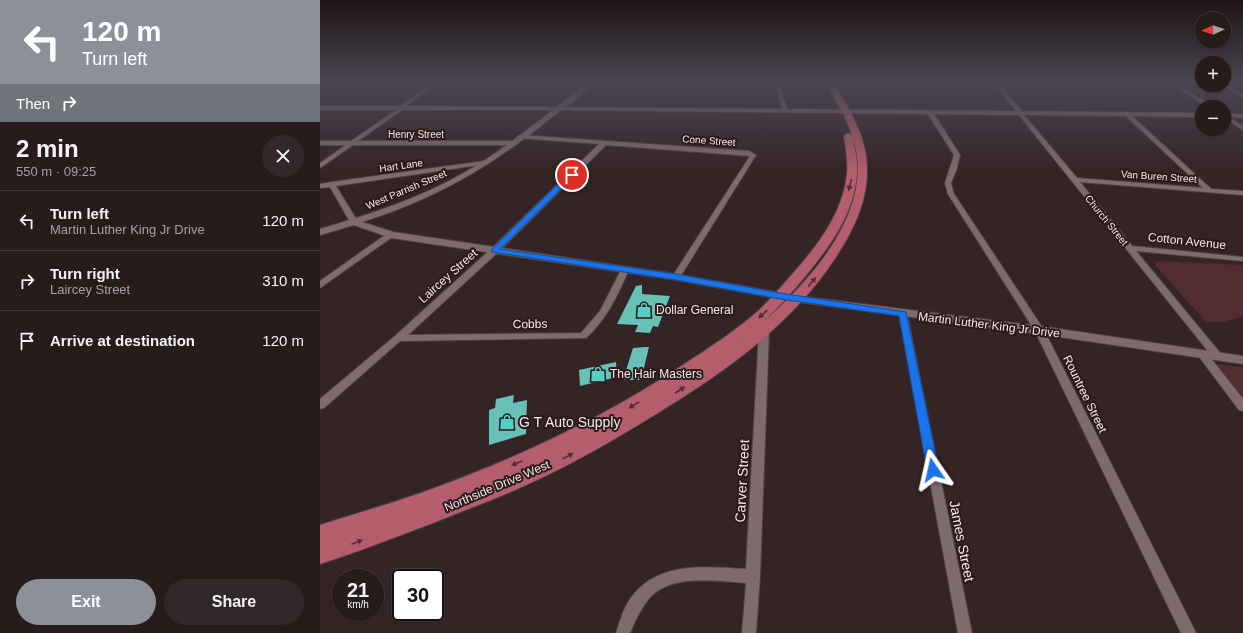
<!DOCTYPE html>
<meta charset="utf-8">
<style>
:root{--surface:#271b1c;--page:#332829;--text:#f1f3f6;--muted:#a4a1a3;--line:#43393b;--accent:#8c9099}
body{margin:0;font-family:Helvetica,sans-serif;background:var(--page);color:var(--text);height:100vh;display:flex;flex-direction:column;font-size:15px;white-space:nowrap}
*{box-sizing:border-box;margin:0}
p{font-size:13px;color:var(--muted)}
.icon{flex:none;width:22px;height:22px;fill:none;stroke:currentColor;stroke-width:2;stroke-linecap:round;stroke-linejoin:round}
.map{position:relative;flex:1;overflow:hidden}
.details{display:flex;flex-direction:column;background:var(--surface);width:320px}
.details>*{flex:none}
.top-card{background:#8c9099;color:#fff;overflow:hidden}
.needle{width:26px;rotate:267deg}
.tools{position:absolute;left:875px;top:12px;display:grid;gap:8px}
.tools a{display:grid;place-items:center;width:36px;height:36px;border-radius:50%;background:var(--surface);box-shadow:0 1px 3px #0004,0 0 0 1px var(--line);font-size:20px}
.speed{position:absolute;left:12px;top:569px;display:flex;gap:8px;font-size:20px;font-weight:700;text-align:center}
.speed>*{display:grid;place-content:center;width:52px;height:52px;border-radius:50%;background:var(--surface);box-shadow:0 1px 3px #0004,0 0 0 1px var(--line);line-height:1}
.speed small{font-size:10px;font-weight:400}
.speed .limit{border:2px solid #111;border-radius:6px;background:#fff;color:#111}
.pin{position:absolute;display:grid;place-items:center;width:34px;height:34px;color:#fff;margin:-17px;border:2px solid #fff;border-radius:50%;box-shadow:0 1px 4px #0007}
.me{position:absolute;width:44px;margin:-22px;rotate:349deg;stroke-linejoin:round;filter:drop-shadow(0 0 3px #0008)}
.turn{display:flex;align-items:center;gap:14px;height:84px;padding:0 16px;font-size:18px}
.turn .icon{width:52px;height:52px;stroke-width:2.5}
.turn b{display:block;font-size:28px;line-height:34px}
.then{display:flex;align-items:center;height:38px;padding:0 16px;background:#0003;gap:8px;font-size:15px}
.round{display:grid;place-items:center;flex:none;width:42px;height:42px;border-radius:21px;background:var(--page)}
.head{display:flex;align-items:center;justify-content:space-between;height:68px;padding:0 16px}
h1{font-size:24px;font-weight:600;line-height:30px}
.primary-button{display:flex;gap:8px;margin-top:auto;padding:8px 16px}
.primary-button a{flex:1;height:46px;border-radius:24px;background:var(--accent);color:#fff;font-size:16px;font-weight:600;line-height:46px;text-align:center}
.primary-button a+a{background:var(--page);color:var(--text)}
ul{padding:0;list-style:none}
li{display:flex;align-items:center;gap:12px;height:60px;padding:0 16px;border-top:1px solid var(--line)}
li div{flex:1}
li b{display:block;font-size:15px}
li em{font-style:normal}
main{display:flex;flex:1;min-height:0}
.map>svg:first-child{display:block}
</style>
<main>
<section class="details">
<div class="top-card">
<div class="turn"><svg class="icon" aria-label="left" viewBox="0 0 24 24"><path d="M17 20v-9H6M10 6l-5 5 5 5"/></svg><div><b>120 m</b>Turn left</div></div>
<div class="then">Then<svg class="icon" aria-label="right" viewBox="0 0 24 24"><path d="M7 20v-9h11M14 6l5 5-5 5"/></svg></div>
</div>
<div class="head"><div><h1>2 min</h1><p>550 m · 09:25</p></div><a class="round"><svg class="icon" aria-label="close" viewBox="0 0 24 24"><path d="M6 6l12 12M18 6L6 18"/></svg></a></div>
<ul>
<li><svg class="icon" aria-label="left" viewBox="0 0 24 24"><path d="M17 20v-9H6M10 6l-5 5 5 5"/></svg><div><b>Turn left</b><p>Martin Luther King Jr Drive</p></div><em>120 m</em></li>
<li><svg class="icon" aria-label="right" viewBox="0 0 24 24"><path d="M7 20v-9h11M14 6l5 5-5 5"/></svg><div><b>Turn right</b><p>Laircey Street</p></div><em>310 m</em></li>
<li><svg class="icon" aria-label="arrive" viewBox="0 0 24 24"><path d="M6 21V4h12l-3 4 3 4H6"/></svg><div><b>Arrive at destination</b></div><em>120 m</em></li>
</ul>
<div class="primary-button"><a>Exit</a><a>Share</a></div>
</section>
<div class="map">
<svg width="923" height="633" viewBox="0 0 923 633">
<rect width="100%" height="100%" fill="#342426"/>
<path fill="#522c31" d="M 837,261 L 923,265 L 923,316 L 903,322 L 886,322 L 835,265 Z
M 896,364 L 923,367 L 923,400 Z"/>
<path fill="#67c1b6" d="M 322,285 L 322,294 L 350,296 L 338,327 L 333,326 L 330,333 L 315,332 L 318,325 L 297,324 L 316,286 Z
M 325,347 L 329,347 L 321,380 L 303,380 L 313,348 Z
M 296,362 L 297,377 L 260,386 L 259,370 Z
M 194,395 L 193,403 L 207,400 L 206,434 L 169,445 L 169,410 L 175,408 L 176,399 Z"/>
<g fill="none" stroke-linecap="round" stroke-linejoin="round">
<defs>
<path id="minor" d="M 113,83 L 118,83 L 86,106 L 462,109 L 455,83 L 459,83 L 467,109 L 696,111 L 674,83 L 678,83 L 702,111 L 882,113 L 882,117 L 812,116 L 891,189 L 923,191 L 923,195 L 760,182 L 812,246 L 923,257 L 923,261 L 816,251 L 901,354 L 903,357 L 901,360 L 895,360 L 699,115 L 614,114 L 640,155 L 637,168 L 631,183 L 634,194 L 724,330 L 876,633 L 861,633 L 715,331 L 628,194 L 625,183 L 634,155 L 608,114 L 239,110 L 82,110 L 38,141 L 192,141 L 195,143 L 192,145 L 33,145 L 0,168 L 0,163 L 26,145 L 0,145 L 0,141 L 31,141 L 76,110 L 0,110 L 0,106 L 80,106 ZM 704,115 L 806,116 L 883,188 L 757,178 Z
M 851,83 L 856,83 L 893,107 L 887,107 Z
M 904,84 L 923,94 L 923,97 L 901,85 Z
M 904,113 L 923,114 L 923,118 L 909,117 L 923,126 L 923,130 L 904,118 Z
M 200,135 L 429,151 L 436,155 L 360,277 L 356,280 L 352,277 L 430,156 L 286,145 L 177,253 L 88,335 L 261,333 L 280,311 L 302,268 L 308,268 L 309,270 C 297,296 287,319 266,338 L 80,341 L 4,408 L 0,409 L 0,399 L 75,336 L 171,249 L 279,144 L 198,138 L 197,137 Z
M 164,161 L 167,163 L 166,164 L 16,186 L 38,222 L 34,224 L 30,222 L 10,187 L 0,188 L 0,184 L 12,182 Z
M 68,233 L 74,233 L 75,235 L 0,288 L 0,281 Z
M 583,311 L 587,314 L 652,633 L 638,633 L 579,314 Z
M 444,328 L 449,331 L 440,576 L 436,633 L 422,633 L 426,583 C 395,581 349,573 328,600 C 320,610 315,621 310,633 L 296,633 C 299,624 302,613 307,604 C 333,560 383,567 426,569 L 439,331 Z
M 883,351 L 886,352 L 923,399 L 923,411 L 919,410 L 880,358 L 878,355 L 880,352 Z"/>
<path id="tertiary" d="M 268,83 L 274,83 C 262,96 245,107 231,118 C 170,167 117,198 42,222 L 73,232 L 356,274 L 478,296 L 719,326 L 923,356 L 923,364 L 719,334 L 478,302 L 356,280 L 71,238 L 34,225 L 0,235 L 0,229 C 51,214 101,198 147,171 C 190,146 228,113 268,83 Z"/>
<path id="primary" d="M 506,83 L 514,83 C 529,109 547,137 547,168 C 548,202 532,233 514,260 C 469,327 403,373 336,414 C 294,440 251,465 206,485 C 176,499 144,510 113,523 C 75,537 38,552 0,564 L 0,525 C 40,512 81,501 120,486 C 206,454 290,414 366,363 C 391,347 415,331 437,312 C 451,299 463,285 475,271 C 499,244 523,212 527,174 C 528,161 526,149 524,136 L 528,133 L 532,135 L 525,117 ZM 533,138 C 563,231 445,327 378,371 C 401,355 425,339 446,319 C 459,307 471,293 483,279 C 508,249 534,215 537,174 C 538,162 535,150 533,138 Z"/>
</defs>
<use href="#minor" stroke="#504243" stroke-width="2"/>
<use href="#tertiary" stroke="#504243" stroke-width="2"/>
<use href="#primary" stroke="#504243" stroke-width="2"/>
<use href="#minor" fill="#7f6b6d" fill-rule="evenodd"/>
<use href="#tertiary" fill="#7f6b6d" fill-rule="evenodd"/>
<use href="#primary" fill="#b45d6c" fill-rule="evenodd"/>
</g>
<defs><path id="oneway-solid" d="M-6-.8H1V-3.2L6.5 0L1 3.2V.8H-6Z"/></defs>
<g fill="#532e34">
<use href="#oneway-solid" transform="translate(530 185) rotate(104)"/>
<use href="#oneway-solid" transform="translate(492 282) rotate(-51)"/>
<use href="#oneway-solid" transform="translate(443 314) rotate(137)"/>
<use href="#oneway-solid" transform="translate(360 390) rotate(-33)"/>
<use href="#oneway-solid" transform="translate(314 405) rotate(148)"/>
<use href="#oneway-solid" transform="translate(248 456) rotate(-27)"/>
<use href="#oneway-solid" transform="translate(197 463) rotate(157)"/>
<use href="#oneway-solid" transform="translate(37 542) rotate(-21)"/>
</g>
<linearGradient id="sky" x2="0" y2="1"><stop stop-color="#1d1415"/><stop offset="0.48" stop-color="#4a4552"/><stop offset="1" stop-color="#4a4552" stop-opacity="0"/></linearGradient>
<rect width="923" height="172" fill="url(#sky)"/>
<path fill="#1a73e8" stroke="#114b97" d="M 249,173 L 255,175 L 180,249 L 356,274 L 460,293 L 586,312 L 619,470 L 617,473 L 613,475 L 609,473 L 607,470 L 579,316 L 460,299 L 356,280 L 172,252 L 172,249 Z"/>
<defs>
<symbol id="shop-bare" viewBox="-9 -9 18 18"><path d="M-5-2.5h2.3a2.7 3.5 0 0 1 5.4 0H5L5.5 6h-11ZM-1.5-2.5h3a1.5 2.3 0 0 0-3 0Z" fill="#57cec1" stroke="#2a1a1c" stroke-width="2.5" paint-order="stroke"/></symbol>
</defs>
<g fill-rule="evenodd">
<use href="#shop-bare" x="313" y="299" width="22" height="22"/>
<use href="#shop-bare" x="267" y="363" width="22" height="22"/>
<use href="#shop-bare" x="176" y="411" width="22" height="22"/>
</g>
<g text-anchor="middle" stroke-width="4" stroke-linejoin="round" paint-order="stroke">
<g font-size="10" fill="#f4e8e9" stroke="#2a1a1c">
<text x="96" y="138">Henry Street</text>
<text transform="translate(389 140) rotate(4)" y="4">Cone Street</text>
<text transform="translate(81 165) rotate(-8)" y="4">Hart Lane</text>
<text transform="translate(839 176) rotate(4)" y="4">Van Buren Street</text>
<text transform="translate(86 189) rotate(-23)" y="4">West Parrish Street</text>
<text transform="translate(787 220) rotate(51)" y="4">Church Street</text>
</g>
<g font-size="12" fill="#f4e8e9" stroke="#2a1a1c">
<text transform="translate(867 241) rotate(6)" y="4">Cotton Avenue</text>
<text transform="translate(128 276) rotate(-42)" y="4">Laircey Street</text>
<text transform="translate(210 324) rotate(-1)" y="4">Cobbs</text>
<text transform="translate(669 325) rotate(7)" y="4">Martin Luther King Jr Drive</text>
<text transform="translate(765 394) rotate(64)" y="4">Rountree Street</text>
<text transform="translate(177 486) rotate(-23)" y="4">Northside Drive West</text>
</g>
<g font-size="12" fill="#f4e8e9" stroke="#2a1a1c" text-anchor="start">
<text x="336" y="314">Dollar General</text>
<text x="290" y="378">The Hair Masters</text>
</g>
<g font-size="14" fill="#f4e8e9" stroke="#2a1a1c" text-anchor="start">
<text x="199" y="427">G T Auto Supply</text>
</g>
<g font-size="14" fill="#f4e8e9" stroke="#2a1a1c">
<text transform="translate(422 481) rotate(-87)" y="5">Carver Street</text>
<text transform="translate(642 541) rotate(79)" y="5">James Street</text>
</g>
</g>
</svg>
<div class="tools">
<a><svg class="needle" viewBox="-14 -14 28 28"><path d="M0-13l5 13h-10z" fill="#e53935"/><path d="M0 13l5-13h-10z" fill="#a4a1a3"/></svg></a>
<a>+</a>
<a>−</a>
</div>
<div class="speed"><div>21<small>km/h</small></div><div class="limit">30</div></div>
<div class="pin" style="left:252px;top:175px;background:#d93025"><svg class="icon" aria-label="arrive" viewBox="0 0 24 24"><path d="M6 21V4h12l-3 4 3 4H6"/></svg></div>
<svg class="me" style="left:613px;top:470px" viewBox="-20 -20 40 40"><path d="M0-17L14 15 0 8-14 15z" fill="#1a73e8" stroke="#fff" stroke-width="4"/></svg>
</div>
</main>
